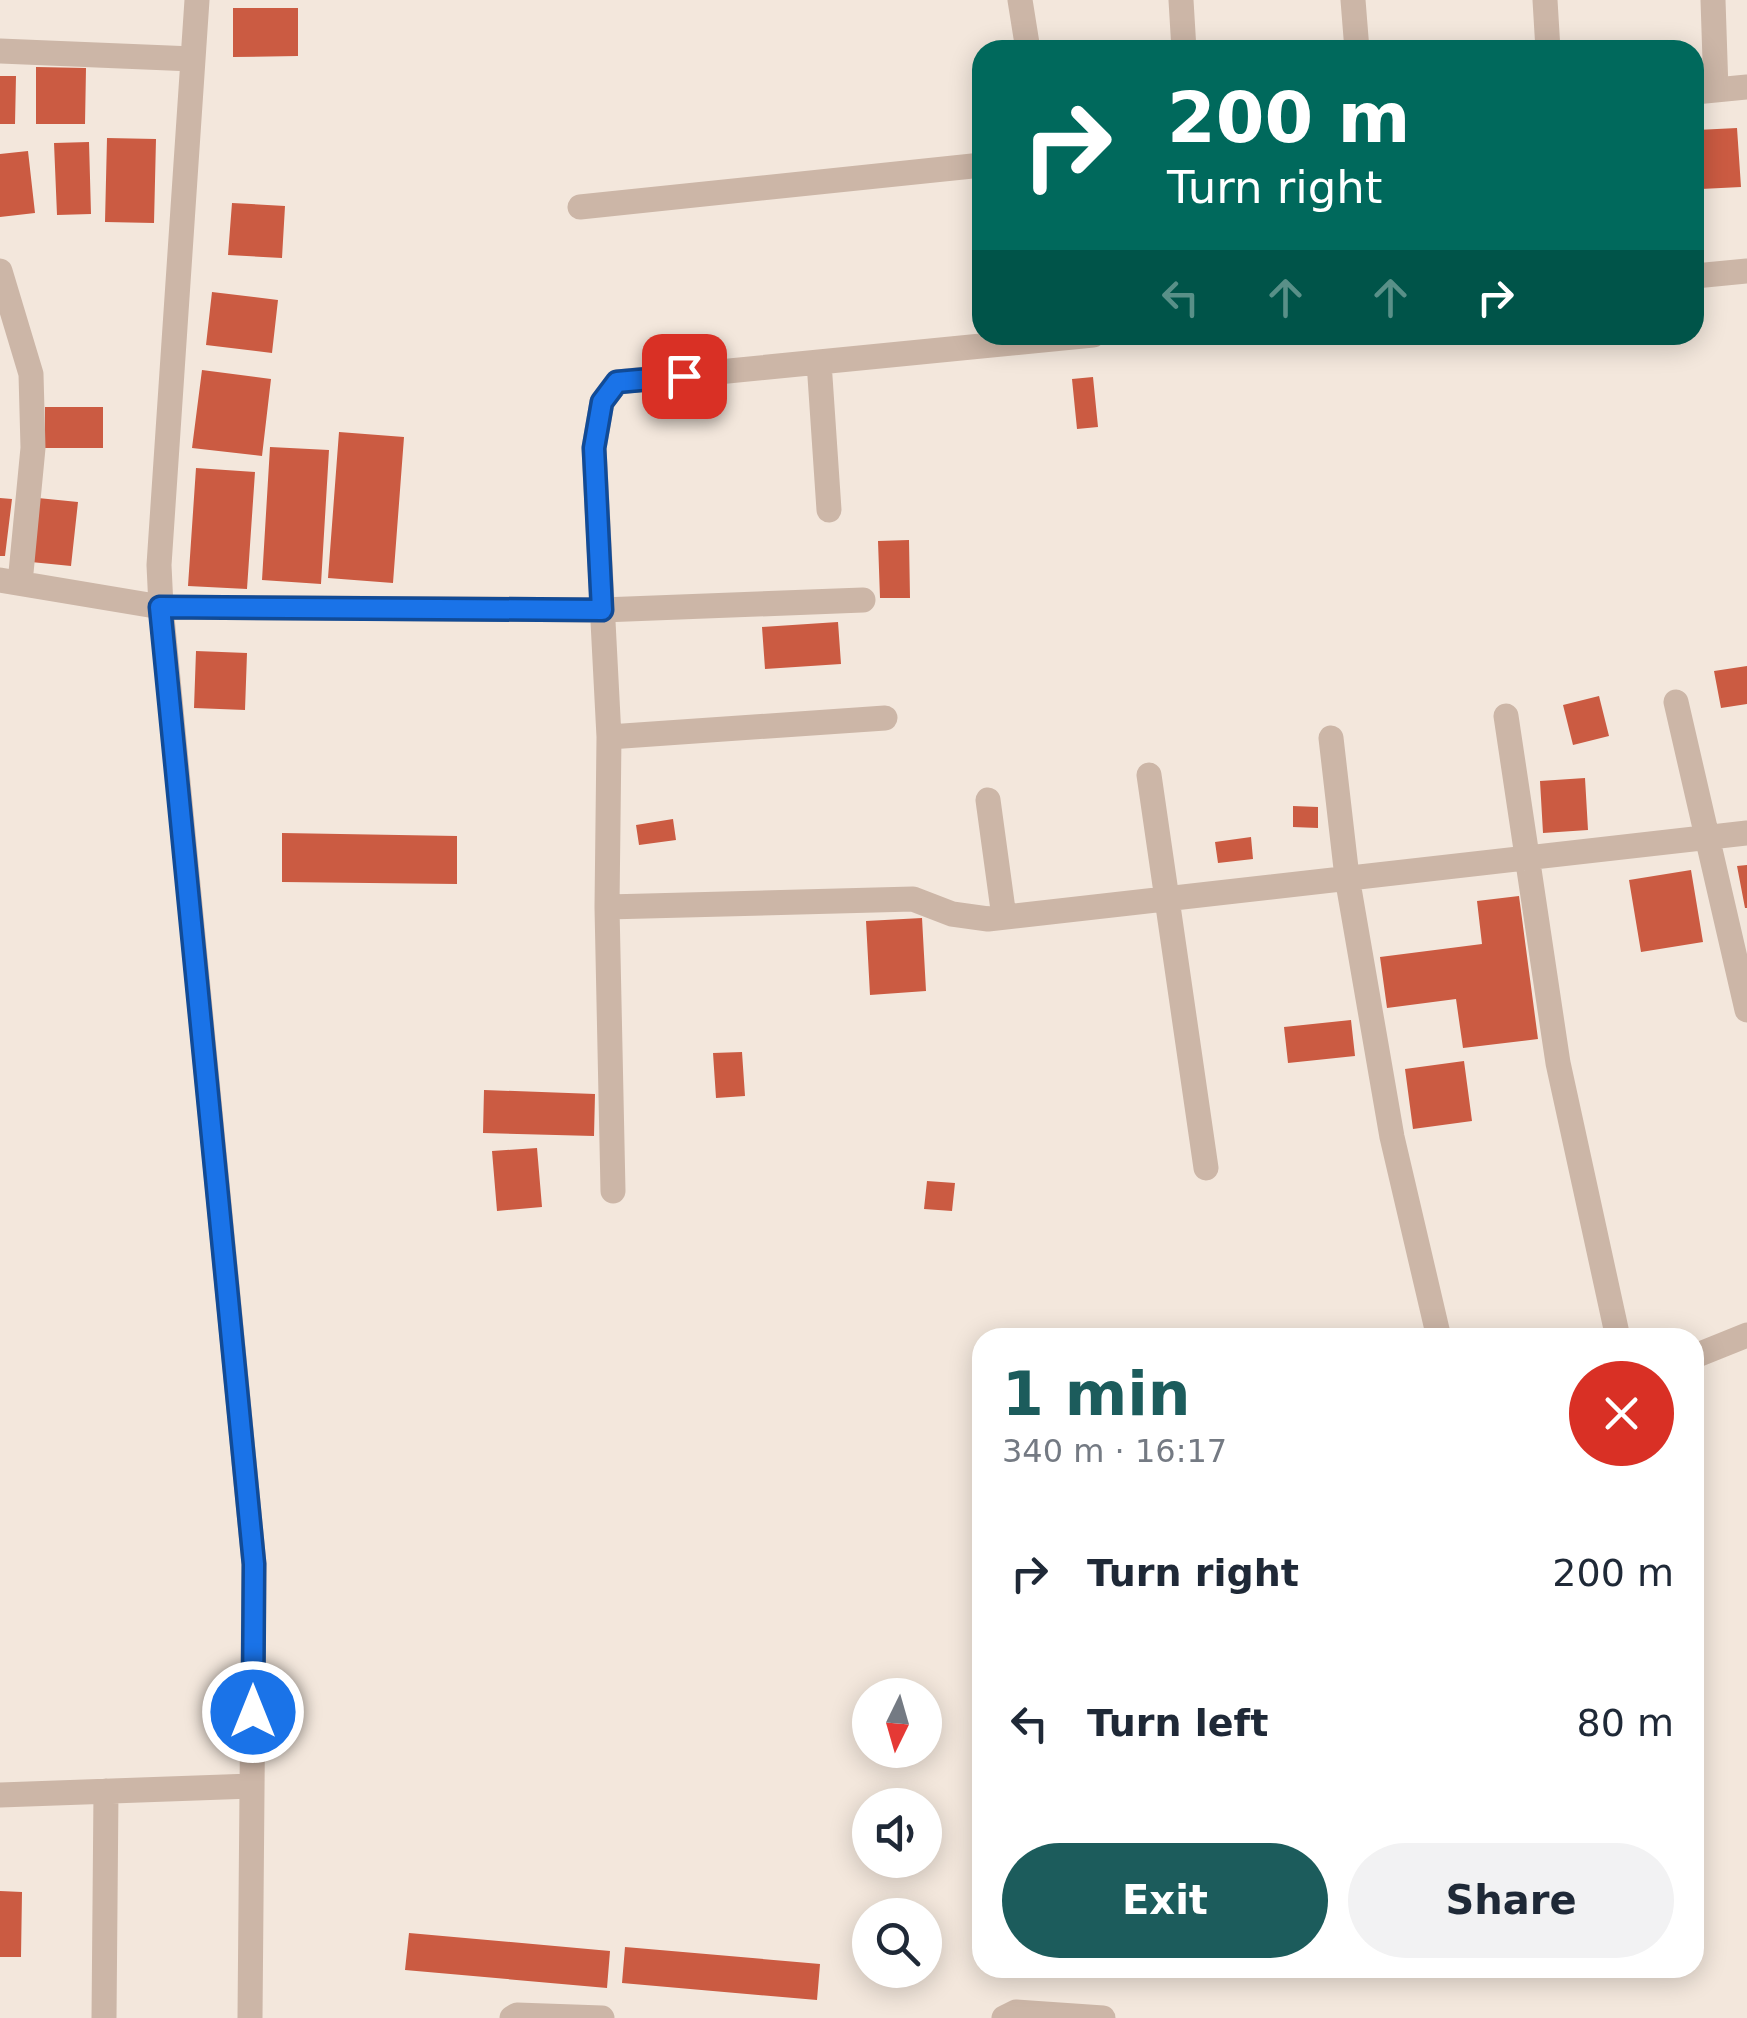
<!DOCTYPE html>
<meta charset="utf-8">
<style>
:root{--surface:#fff;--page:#f2f2f3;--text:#1f2937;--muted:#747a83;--accent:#1c5c5c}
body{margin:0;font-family:"DejaVu Sans",sans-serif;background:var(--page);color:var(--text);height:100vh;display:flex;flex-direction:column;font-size:38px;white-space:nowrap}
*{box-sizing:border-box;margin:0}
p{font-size:32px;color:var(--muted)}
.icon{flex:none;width:55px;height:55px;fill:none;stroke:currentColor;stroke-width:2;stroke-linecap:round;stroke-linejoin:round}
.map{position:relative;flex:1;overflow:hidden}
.side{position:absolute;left:972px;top:1328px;width:732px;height:650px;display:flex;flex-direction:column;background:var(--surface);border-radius:30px;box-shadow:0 5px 25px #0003}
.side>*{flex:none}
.top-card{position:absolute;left:972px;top:40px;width:732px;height:305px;border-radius:30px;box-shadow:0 5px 25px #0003;background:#00695c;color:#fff;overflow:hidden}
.needle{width:65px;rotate:185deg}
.fabs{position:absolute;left:852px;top:1678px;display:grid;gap:20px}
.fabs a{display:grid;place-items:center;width:90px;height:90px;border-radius:50%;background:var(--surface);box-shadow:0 5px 25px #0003;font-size:50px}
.pin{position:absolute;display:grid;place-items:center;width:85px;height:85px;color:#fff;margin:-42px;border-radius:20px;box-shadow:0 5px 15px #0006}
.me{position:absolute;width:110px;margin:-55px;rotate:0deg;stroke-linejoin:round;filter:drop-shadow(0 0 8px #0008)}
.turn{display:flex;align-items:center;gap:35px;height:210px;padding:0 30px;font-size:45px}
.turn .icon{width:130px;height:130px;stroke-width:2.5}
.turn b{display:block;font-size:70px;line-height:85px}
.lanes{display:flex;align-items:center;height:95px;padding:0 30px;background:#0003;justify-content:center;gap:50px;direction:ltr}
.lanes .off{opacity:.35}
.round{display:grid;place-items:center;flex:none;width:105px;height:105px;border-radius:52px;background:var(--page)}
.head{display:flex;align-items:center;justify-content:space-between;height:170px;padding:0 30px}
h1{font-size:60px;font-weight:700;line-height:75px;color:var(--accent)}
.button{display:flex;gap:20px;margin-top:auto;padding:20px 30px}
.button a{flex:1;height:115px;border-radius:60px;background:var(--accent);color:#fff;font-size:40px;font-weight:700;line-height:115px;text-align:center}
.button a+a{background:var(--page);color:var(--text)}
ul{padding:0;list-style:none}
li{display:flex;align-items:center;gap:30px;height:150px;padding:0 30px}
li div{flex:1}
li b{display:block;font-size:38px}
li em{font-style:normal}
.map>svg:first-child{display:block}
</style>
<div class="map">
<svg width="1747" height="2018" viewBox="0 0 1747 2018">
<rect width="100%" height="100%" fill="#f3e7dc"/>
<path fill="#cb5b42" d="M 233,8 L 298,8 L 298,56 L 233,57 Z
M 36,67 L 86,68 L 85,124 L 36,124 Z
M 0,76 L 16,76 L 15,124 L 0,124 Z
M 1737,128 L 1741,187 L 1701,189 L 1697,130 Z
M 107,138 L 156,139 L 154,223 L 105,222 Z
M 89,142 L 91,214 L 57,215 L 54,143 Z
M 28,151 L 35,213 L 0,217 L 0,154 Z
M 232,203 L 285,206 L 282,258 L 228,255 Z
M 212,292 L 278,300 L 272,353 L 206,345 Z
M 202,370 L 271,379 L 262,456 L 192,448 Z
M 1093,377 L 1098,427 L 1077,429 L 1072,379 Z
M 45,407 L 103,407 L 103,448 L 45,448 Z
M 339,432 L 404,437 L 393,583 L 328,578 Z
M 270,447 L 329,450 L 321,584 L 262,580 Z
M 196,468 L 255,472 L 247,589 L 188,586 Z
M 0,498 L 12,499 L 5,556 L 0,556 Z
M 38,498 L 78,502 L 71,566 L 31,562 Z
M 909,540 L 910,598 L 880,598 L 878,541 Z
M 838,622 L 841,664 L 765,669 L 762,627 Z
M 196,651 L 247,653 L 245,710 L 194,708 Z
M 1747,666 L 1747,704 L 1721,708 L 1714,671 Z
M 1599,696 L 1609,736 L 1573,745 L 1563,705 Z
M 1585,778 L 1588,830 L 1543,833 L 1540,781 Z
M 1293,806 L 1318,807 L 1318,828 L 1293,827 Z
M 673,819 L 676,840 L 639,845 L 636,825 Z
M 282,833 L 457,836 L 457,884 L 282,882 Z
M 1251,837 L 1253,859 L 1218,863 L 1215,842 Z
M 1747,865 L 1747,908 L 1745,908 L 1737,866 Z
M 1691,870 L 1703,942 L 1641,952 L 1629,880 Z
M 1519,896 L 1538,1039 L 1463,1048 L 1456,999 L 1387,1008 L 1380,957 L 1482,944 L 1477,901 Z
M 922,918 L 926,991 L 870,995 L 866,921 Z
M 1351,1020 L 1355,1056 L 1288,1063 L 1284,1027 Z
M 742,1052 L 745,1096 L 716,1098 L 713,1053 Z
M 1464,1061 L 1472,1121 L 1413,1129 L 1405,1069 Z
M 484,1090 L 595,1094 L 594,1136 L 483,1133 Z
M 537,1148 L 542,1207 L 497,1211 L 492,1151 Z
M 927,1181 L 955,1183 L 952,1211 L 924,1209 Z
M 0,1891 L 22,1892 L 21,1957 L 0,1957 Z
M 409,1933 L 610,1951 L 607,1988 L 405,1970 Z
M 625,1947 L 820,1964 L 817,2000 L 622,1983 Z"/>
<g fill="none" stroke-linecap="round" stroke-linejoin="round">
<path stroke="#ccb6a7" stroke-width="25" d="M 197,0 L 159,565 L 161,607 L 254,1564 L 250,2018
M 1020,0 L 1028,50
M 1181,0 L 1184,50
M 1353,0 L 1357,50
M 1545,0 L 1548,50
M 1713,0 L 1716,90
M 0,51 L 193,59
M 1695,92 L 1747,87
M 580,207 L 982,165
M 0,271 L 31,374 L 33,448 L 20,583
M 1695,276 L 1747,271
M 819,362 L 829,510
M 0,580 L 161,607 L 602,610 L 863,600
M 1676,702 L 1747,1010
M 1506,716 L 1558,1063 L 1618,1338
M 609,737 L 885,718
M 1331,738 L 1347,877 L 1392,1137 L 1439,1338
M 1149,775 L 1206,1168
M 988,800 L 1004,917
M 607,907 L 913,899 L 952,914 L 988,919 L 1747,833
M 613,1191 L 607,907 L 609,737 L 594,448 L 602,402 L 617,382 L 1093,335
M 1695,1356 L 1747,1335
M 0,1795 L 252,1786
M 104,2018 L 106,1791
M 512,2018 L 517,2015 L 602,2018
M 1004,2018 L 1016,2012 L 1103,2018"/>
</g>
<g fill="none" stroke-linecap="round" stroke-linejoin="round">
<defs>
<path id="route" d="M 253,1712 L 254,1564 L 160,607 L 602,610 L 594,448 L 602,402 L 617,382 L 684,376"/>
</defs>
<use href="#route" stroke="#114b97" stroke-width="25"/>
<use href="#route" stroke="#1a73e8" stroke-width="18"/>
</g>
</svg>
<div class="fabs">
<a><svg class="needle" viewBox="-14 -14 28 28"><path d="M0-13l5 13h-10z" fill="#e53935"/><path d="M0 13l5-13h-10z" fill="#747a83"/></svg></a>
<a><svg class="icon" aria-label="sound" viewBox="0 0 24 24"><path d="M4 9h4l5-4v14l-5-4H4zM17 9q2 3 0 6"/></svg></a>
<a><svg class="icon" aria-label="search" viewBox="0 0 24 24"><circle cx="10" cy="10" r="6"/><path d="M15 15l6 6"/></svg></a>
</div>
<div class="pin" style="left:684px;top:376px;background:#d93025"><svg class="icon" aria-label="arrive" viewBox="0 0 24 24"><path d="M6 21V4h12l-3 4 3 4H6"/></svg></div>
<svg class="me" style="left:253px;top:1712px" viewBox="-20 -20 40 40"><circle r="17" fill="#1a73e8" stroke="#fff" stroke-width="3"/><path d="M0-11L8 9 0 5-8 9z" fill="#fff"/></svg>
<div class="top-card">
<div class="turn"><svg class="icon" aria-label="right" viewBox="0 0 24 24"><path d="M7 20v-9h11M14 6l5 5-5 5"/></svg><div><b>200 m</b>Turn right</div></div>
<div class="lanes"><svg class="icon off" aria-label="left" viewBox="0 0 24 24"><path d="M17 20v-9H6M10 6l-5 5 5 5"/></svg><svg class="icon off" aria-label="ahead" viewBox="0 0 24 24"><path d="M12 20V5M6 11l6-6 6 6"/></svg><svg class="icon off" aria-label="ahead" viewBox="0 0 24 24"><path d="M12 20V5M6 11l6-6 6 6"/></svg><svg class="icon" aria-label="right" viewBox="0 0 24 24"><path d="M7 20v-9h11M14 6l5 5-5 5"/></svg></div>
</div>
<section class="side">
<div class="head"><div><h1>1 min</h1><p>340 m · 16:17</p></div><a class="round" style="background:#d93025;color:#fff"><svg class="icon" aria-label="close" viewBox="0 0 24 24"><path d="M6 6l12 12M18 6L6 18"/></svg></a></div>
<ul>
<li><svg class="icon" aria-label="right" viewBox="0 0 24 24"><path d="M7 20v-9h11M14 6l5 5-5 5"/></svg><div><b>Turn right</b></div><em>200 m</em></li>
<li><svg class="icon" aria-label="left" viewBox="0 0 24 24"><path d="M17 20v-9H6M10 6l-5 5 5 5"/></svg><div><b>Turn left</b></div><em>80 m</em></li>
</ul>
<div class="button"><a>Exit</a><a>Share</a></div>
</section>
</div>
